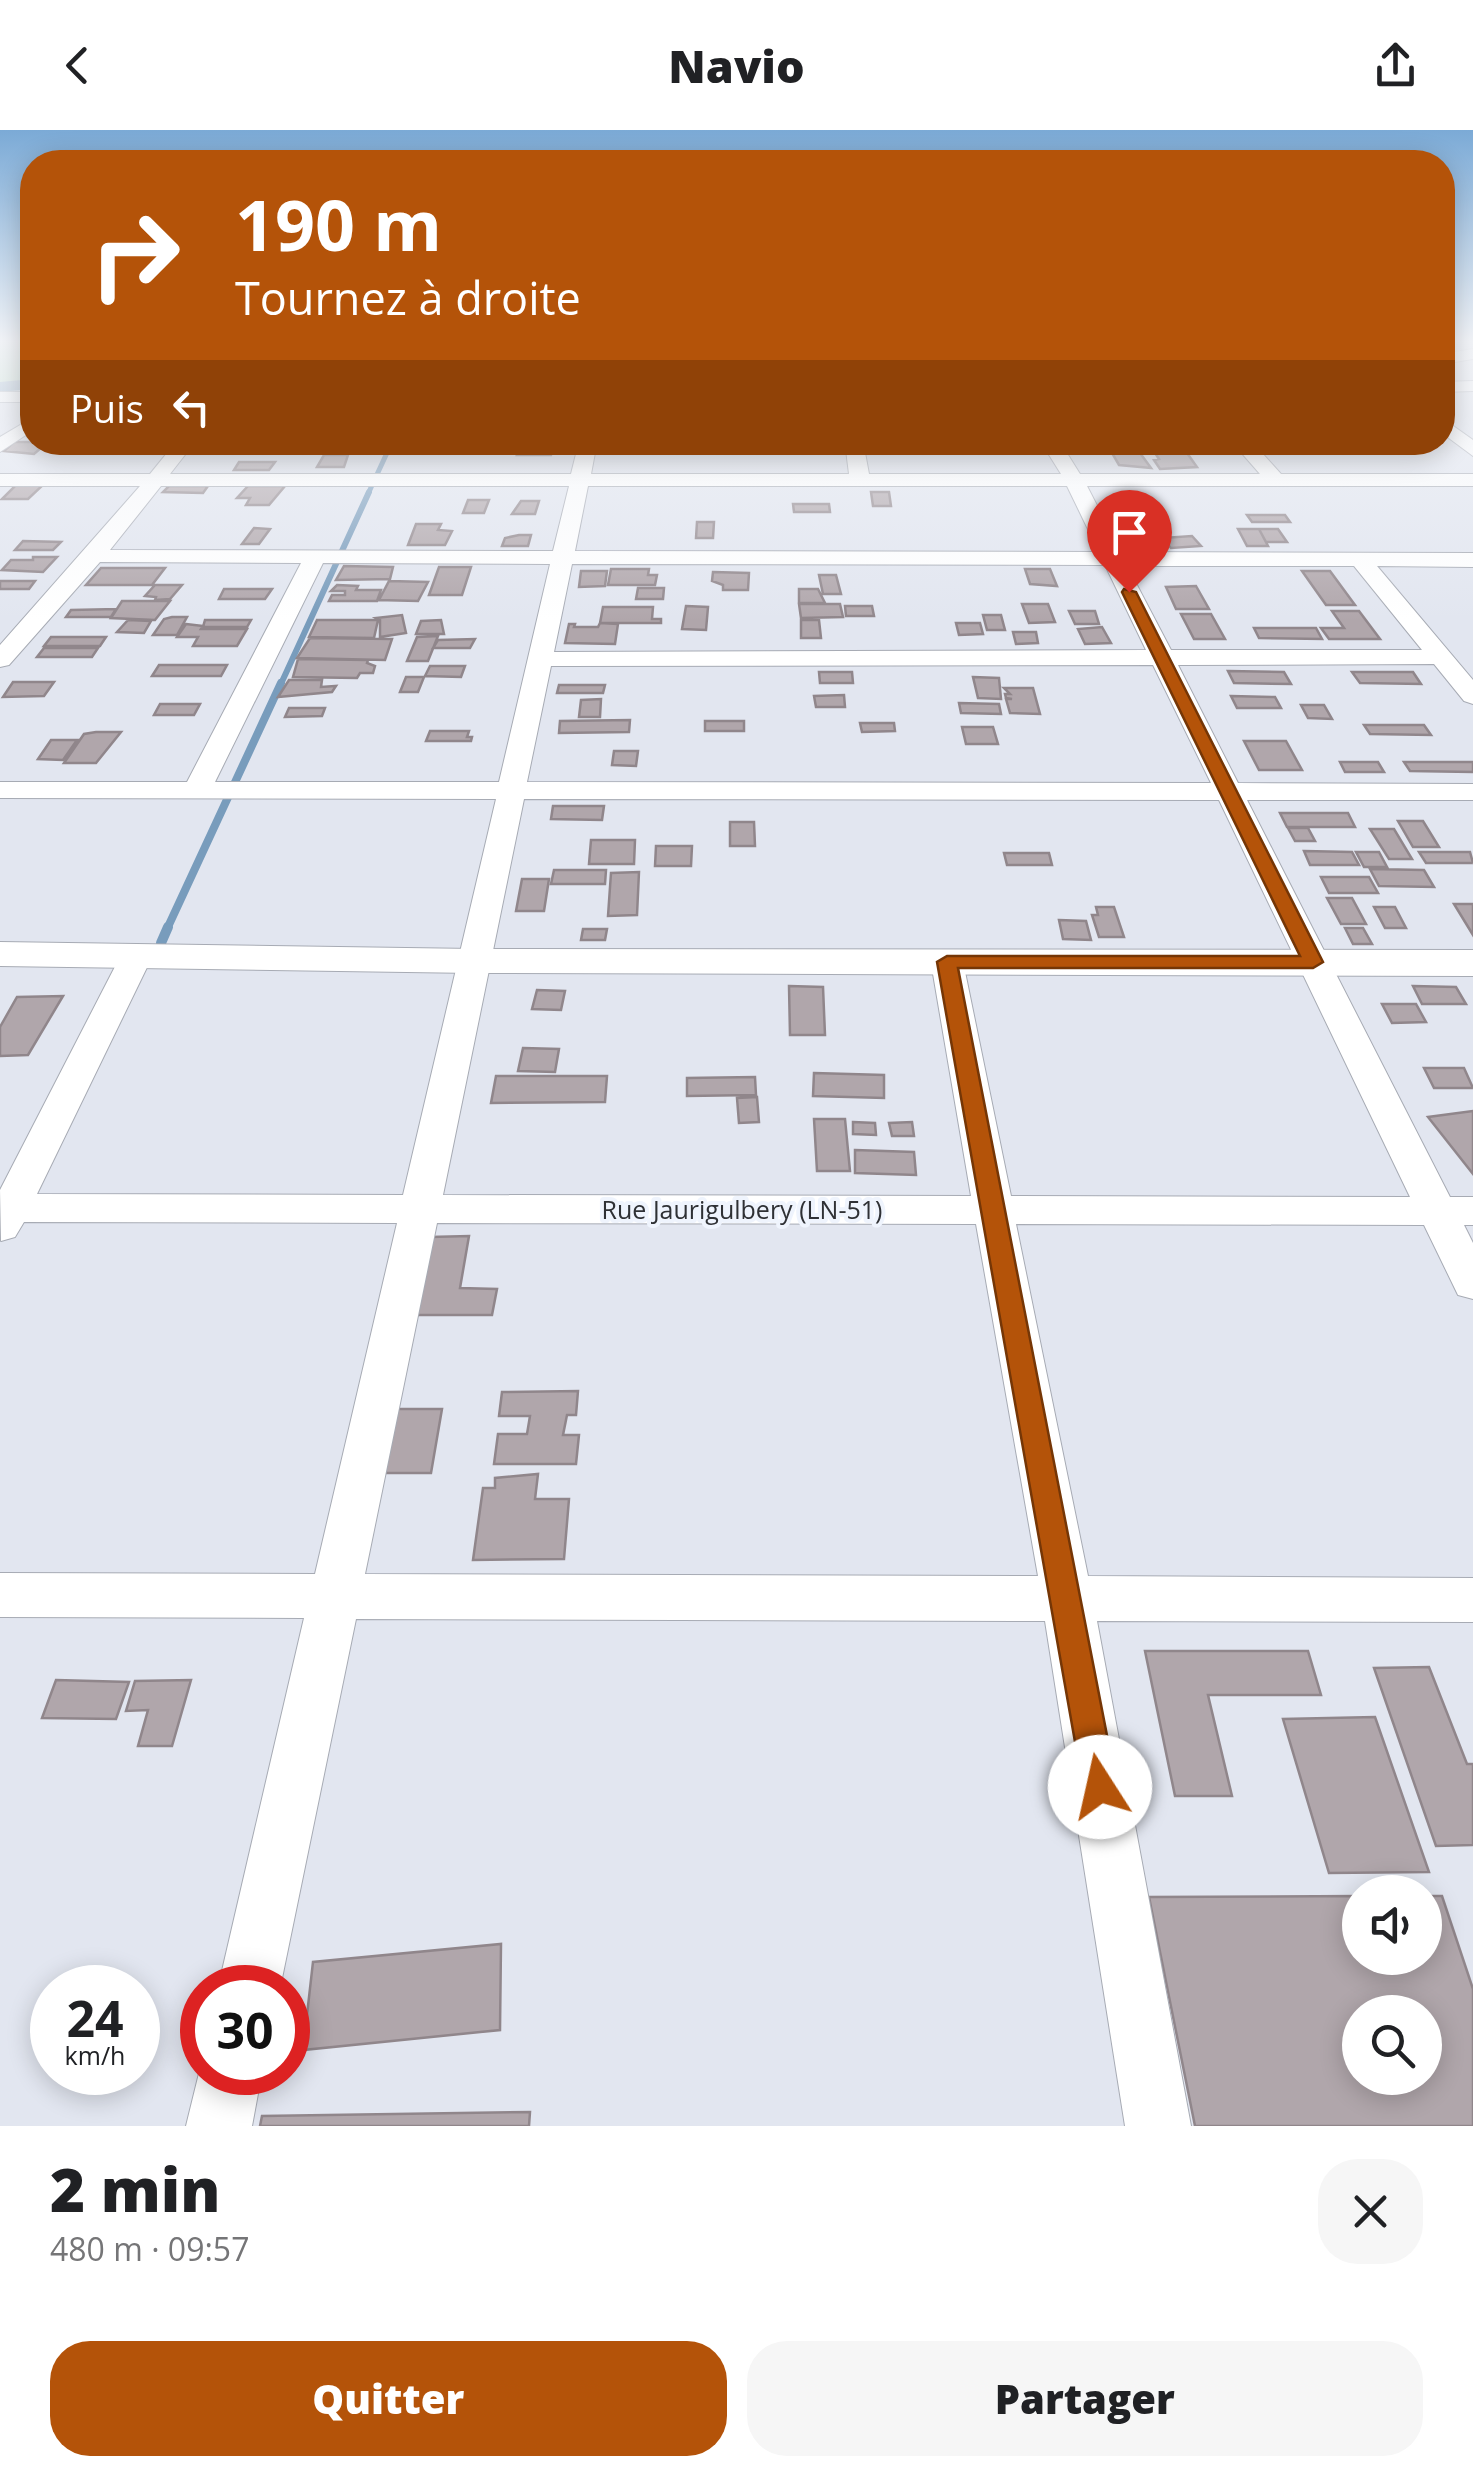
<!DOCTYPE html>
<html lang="fr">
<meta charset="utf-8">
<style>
:root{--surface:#fff;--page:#f6f6f6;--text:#202124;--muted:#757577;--accent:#b45309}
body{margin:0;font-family:"Open Sans",sans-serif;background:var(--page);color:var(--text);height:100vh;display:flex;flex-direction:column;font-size:38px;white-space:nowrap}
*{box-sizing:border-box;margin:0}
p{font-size:32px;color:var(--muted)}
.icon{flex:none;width:55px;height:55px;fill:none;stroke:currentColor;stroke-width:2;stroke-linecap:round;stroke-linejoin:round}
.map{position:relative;height:1996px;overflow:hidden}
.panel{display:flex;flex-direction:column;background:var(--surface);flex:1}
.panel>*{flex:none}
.top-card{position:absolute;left:20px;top:20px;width:1435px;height:305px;border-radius:40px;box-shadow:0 5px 25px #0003;background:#b45309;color:#fff;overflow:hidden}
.controls{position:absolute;left:1342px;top:1745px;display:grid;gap:20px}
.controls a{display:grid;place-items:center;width:100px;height:100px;border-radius:50%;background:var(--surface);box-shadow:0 5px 25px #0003;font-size:50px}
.speed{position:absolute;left:30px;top:1835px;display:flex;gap:20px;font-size:50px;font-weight:700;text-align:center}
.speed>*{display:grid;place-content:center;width:130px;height:130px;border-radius:50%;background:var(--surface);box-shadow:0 5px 25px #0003;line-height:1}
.speed small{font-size:25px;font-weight:400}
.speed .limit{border:15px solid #d22;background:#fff;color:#111}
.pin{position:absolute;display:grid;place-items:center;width:85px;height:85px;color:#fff;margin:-102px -42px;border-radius:50% 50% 50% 0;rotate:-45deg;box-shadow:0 0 10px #0007}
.pin .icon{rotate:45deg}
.me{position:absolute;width:110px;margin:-55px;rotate:350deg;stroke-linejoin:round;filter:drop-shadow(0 0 8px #0008)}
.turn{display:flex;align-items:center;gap:35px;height:210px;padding:0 50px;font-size:45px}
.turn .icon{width:130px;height:130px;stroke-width:2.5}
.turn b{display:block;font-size:70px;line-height:85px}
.then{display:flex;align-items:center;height:95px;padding:0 50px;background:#0003;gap:20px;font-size:38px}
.round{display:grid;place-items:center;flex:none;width:105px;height:105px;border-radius:40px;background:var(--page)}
.head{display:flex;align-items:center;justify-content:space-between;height:170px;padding:0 50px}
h1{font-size:60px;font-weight:800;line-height:75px}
.cta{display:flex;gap:20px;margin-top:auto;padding:20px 50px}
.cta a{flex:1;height:115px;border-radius:40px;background:var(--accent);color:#fff;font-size:40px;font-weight:800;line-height:115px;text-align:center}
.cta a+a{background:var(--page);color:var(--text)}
header{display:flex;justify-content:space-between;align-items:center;height:130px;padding:0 50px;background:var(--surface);font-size:45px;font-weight:800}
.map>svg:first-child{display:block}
</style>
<header><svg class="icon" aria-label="back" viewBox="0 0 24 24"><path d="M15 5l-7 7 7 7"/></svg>Navio<svg class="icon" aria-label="share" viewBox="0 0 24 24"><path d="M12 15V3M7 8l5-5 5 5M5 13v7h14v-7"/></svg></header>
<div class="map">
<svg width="1473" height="1996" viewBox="0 0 1473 1996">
<rect width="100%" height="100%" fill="#e2e6f0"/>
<path fill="#b9e0c2" d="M 0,212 L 32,212 L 32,253 L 0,253 Z"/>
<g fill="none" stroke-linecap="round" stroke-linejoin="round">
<path stroke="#789cbc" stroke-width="5" d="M 368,364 L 392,312"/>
<path stroke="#789cbc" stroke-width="6" d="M 280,556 L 369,362"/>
<path stroke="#789cbc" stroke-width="8" d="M 167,799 L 281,553"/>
<path stroke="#789cbc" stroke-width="10" d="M 161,813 L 168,797"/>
<path fill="#789cbc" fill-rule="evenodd" d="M 32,249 L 32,259 L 0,262 L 0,252 Z"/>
</g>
<path fill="#b0a6ab" stroke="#90868b" stroke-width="2.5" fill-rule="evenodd" d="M 14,312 L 48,312 L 34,324 L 4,321 Z
M 540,312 L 556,313 L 551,325 L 517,325 L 519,320 L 537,321 Z
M 1112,323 L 1140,323 L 1151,338 L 1119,335 Z
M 1155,323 L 1187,323 L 1197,337 L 1160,339 L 1154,330 L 1159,329 Z
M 324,325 L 348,325 L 344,337 L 317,337 Z
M 239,332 L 275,332 L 269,340 L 234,340 Z
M 17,354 L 43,355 L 28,369 L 2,369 Z
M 169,356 L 208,356 L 203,363 L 163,362 Z
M 248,356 L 285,356 L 269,375 L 246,375 L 250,368 L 237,368 Z
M 871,362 L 889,362 L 891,376 L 873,376 Z
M 468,370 L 489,370 L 484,383 L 463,383 Z
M 521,371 L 539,371 L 535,384 L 512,384 Z
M 793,374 L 829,374 L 830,382 L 794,382 Z
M 1247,385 L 1285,385 L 1290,392 L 1252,392 Z
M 697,392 L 714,392 L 713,408 L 696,408 Z
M 416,394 L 441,394 L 438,400 L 452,401 L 445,415 L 408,415 Z
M 254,398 L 270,399 L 259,414 L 242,414 Z
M 1238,399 L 1259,399 L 1268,416 L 1247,416 Z
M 1259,399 L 1278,399 L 1287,412 L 1266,412 Z
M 519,405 L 531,405 L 528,416 L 502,416 L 505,408 Z
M 1192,406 L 1201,416 L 1171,418 L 1162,408 Z
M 23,411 L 61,412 L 53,420 L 15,420 Z
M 33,427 L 57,427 L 43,442 L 2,440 L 11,430 L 33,430 Z
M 344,436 L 393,437 L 390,449 L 336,450 Z
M 439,437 L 471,437 L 462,465 L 429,465 Z
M 101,438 L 165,438 L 152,455 L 86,455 Z
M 611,439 L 649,439 L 648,445 L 657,445 L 655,455 L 608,455 Z
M 1025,439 L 1050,439 L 1057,456 L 1030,454 Z
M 581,441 L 607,441 L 605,456 L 579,457 Z
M 1302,441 L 1330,441 L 1355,475 L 1326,475 Z
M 713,442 L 749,443 L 748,460 L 723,460 L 723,455 L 712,451 Z
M 819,445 L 836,445 L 841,464 L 823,464 Z
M 0,451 L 35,451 L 29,459 L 0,459 Z
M 389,451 L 428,452 L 418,471 L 379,470 Z
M 155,455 L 182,455 L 170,469 L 155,470 L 156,467 L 145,466 Z
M 337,455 L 358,456 L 356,460 L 381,460 L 377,471 L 329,471 L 332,465 L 345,465 L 345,461 L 331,461 Z
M 1196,456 L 1209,479 L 1176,479 L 1166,457 Z
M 638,458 L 664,458 L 663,469 L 636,469 Z
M 224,459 L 272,459 L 265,469 L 219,469 Z
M 799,459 L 818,459 L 825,473 L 799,473 Z
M 122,471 L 170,471 L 155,490 L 111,488 Z
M 799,474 L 840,474 L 843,487 L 801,488 Z
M 1022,474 L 1048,474 L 1055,492 L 1029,493 Z
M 686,476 L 708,477 L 706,500 L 682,499 Z
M 845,476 L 872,476 L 874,486 L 846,486 Z
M 603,477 L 653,477 L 652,489 L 661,489 L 661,493 L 600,493 Z
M 116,479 L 111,487 L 66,487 L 71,480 Z
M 1069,481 L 1095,481 L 1099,494 L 1075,494 Z
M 1332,481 L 1359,481 L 1380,509 L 1329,509 L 1321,498 L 1344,498 Z
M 1181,484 L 1211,484 L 1225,509 L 1194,509 Z
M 402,485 L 406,503 L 380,507 L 380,490 L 376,488 Z
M 983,485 L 1001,485 L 1005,500 L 987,500 Z
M 172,487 L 187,487 L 177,505 L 153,505 L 164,489 Z
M 128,490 L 151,491 L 144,503 L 117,502 Z
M 205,490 L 251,490 L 247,497 L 203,497 Z
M 317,490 L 378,490 L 374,508 L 309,507 Z
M 441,490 L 444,504 L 416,504 L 421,491 Z
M 801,490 L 819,490 L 821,508 L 801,508 Z
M 600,493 L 618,494 L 615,514 L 565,513 L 569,494 L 575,494 L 574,497 L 598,497 Z
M 956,493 L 980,493 L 983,504 L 959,505 Z
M 186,494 L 203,496 L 201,499 L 247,499 L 237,516 L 193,516 L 198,507 L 177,507 Z
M 1102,497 L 1111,513 L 1085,514 L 1078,499 Z
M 1254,498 L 1316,498 L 1322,509 L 1259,508 Z
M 1013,502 L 1036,502 L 1038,513 L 1016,514 Z
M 438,506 L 428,531 L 407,531 L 417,507 Z
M 51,507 L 106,507 L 100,516 L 44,516 Z
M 310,508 L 392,509 L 385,530 L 297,528 Z
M 475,509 L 470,518 L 433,518 L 438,510 Z
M 44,518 L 98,518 L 92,527 L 37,527 Z
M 298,529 L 368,530 L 367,533 L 375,536 L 373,543 L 360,543 L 357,548 L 293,547 Z
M 159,535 L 227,535 L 221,546 L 152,546 Z
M 430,536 L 465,536 L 461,547 L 425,546 Z
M 1228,541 L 1284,542 L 1291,554 L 1234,553 Z
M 819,542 L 852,542 L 853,553 L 820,553 Z
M 1352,542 L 1413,542 L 1421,554 L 1360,553 Z
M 406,547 L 424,547 L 418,562 L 400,562 Z
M 973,547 L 999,548 L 1001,569 L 978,568 Z
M 289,550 L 322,550 L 321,557 L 336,556 L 332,562 L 278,567 Z
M 13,552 L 54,552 L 44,566 L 3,567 Z
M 559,555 L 605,555 L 603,563 L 557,563 Z
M 1004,558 L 1033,558 L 1040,584 L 1010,583 L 1006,569 L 1012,569 L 1006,568 L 1005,564 L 1010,564 Z
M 844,565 L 845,577 L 816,577 L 814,566 Z
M 1231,566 L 1275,567 L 1281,578 L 1237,578 Z
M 601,569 L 600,587 L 579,587 L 581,570 Z
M 959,573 L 999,574 L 1001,584 L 961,583 Z
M 160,574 L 200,574 L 194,585 L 154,585 Z
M 1301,575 L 1324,575 L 1332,589 L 1308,588 Z
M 289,578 L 325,578 L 322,586 L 285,587 Z
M 630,590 L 629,602 L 559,603 L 560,591 Z
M 705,591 L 744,591 L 744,601 L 705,601 Z
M 860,593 L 894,593 L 895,601 L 862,602 Z
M 1364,595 L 1424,595 L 1431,605 L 1370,604 Z
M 962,597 L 993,597 L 998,614 L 966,614 Z
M 430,601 L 469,601 L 467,607 L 472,607 L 471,611 L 426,611 Z
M 96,602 L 121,602 L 96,633 L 64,633 L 84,604 Z
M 51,610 L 77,610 L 63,630 L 38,629 Z
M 1244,611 L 1286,611 L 1302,640 L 1259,640 Z
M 614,621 L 638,621 L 636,636 L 612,635 Z
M 1340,632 L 1378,632 L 1384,642 L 1345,642 Z
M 1404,632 L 1473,632 L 1473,642 L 1410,641 Z
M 553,676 L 604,676 L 602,690 L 551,689 Z
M 1280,683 L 1348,683 L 1355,697 L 1287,697 Z
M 1398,691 L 1423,691 L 1439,717 L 1413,717 Z
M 730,692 L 754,692 L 755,716 L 730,716 Z
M 1288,698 L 1308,698 L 1315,711 L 1295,711 Z
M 1370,699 L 1394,699 L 1412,729 L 1389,729 Z
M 591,710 L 635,710 L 634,734 L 589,734 Z
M 656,716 L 692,716 L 691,736 L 655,736 Z
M 1304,721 L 1352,722 L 1359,735 L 1310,735 Z
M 1356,722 L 1379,722 L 1387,737 L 1364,737 Z
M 1419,722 L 1470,722 L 1473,733 L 1426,733 Z
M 1004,723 L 1049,723 L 1052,735 L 1007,735 Z
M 1370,739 L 1424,740 L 1434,757 L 1379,756 Z
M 554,740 L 606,740 L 605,754 L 551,754 Z
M 639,742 L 637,785 L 608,786 L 611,743 Z
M 1321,747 L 1369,747 L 1378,763 L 1329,763 Z
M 522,749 L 549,749 L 544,781 L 516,781 Z
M 1327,768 L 1352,768 L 1366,794 L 1341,794 Z
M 1454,774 L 1473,774 L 1473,805 Z
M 1096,777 L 1114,777 L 1124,807 L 1099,807 L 1092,785 L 1098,785 Z
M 1374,777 L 1395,777 L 1406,798 L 1385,798 Z
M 1059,790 L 1086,791 L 1091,810 L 1063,809 Z
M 1345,798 L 1363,798 L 1372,814 L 1353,814 Z
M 583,799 L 607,799 L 605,810 L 581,810 Z
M 789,856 L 823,857 L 825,905 L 790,905 Z
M 1413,856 L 1456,857 L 1466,874 L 1422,874 Z
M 537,860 L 565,861 L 561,880 L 532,879 Z
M 63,866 L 28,925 L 0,926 L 0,897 L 17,867 Z
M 1382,874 L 1416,874 L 1426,892 L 1392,893 Z
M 523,918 L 559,919 L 555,942 L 518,941 Z
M 1424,938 L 1464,938 L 1473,958 L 1434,958 Z
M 814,943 L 884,945 L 884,968 L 813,966 Z
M 496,946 L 607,946 L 605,972 L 491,973 Z
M 755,947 L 756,965 L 687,966 L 687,948 Z
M 757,967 L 759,992 L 739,993 L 737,968 Z
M 1473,981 L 1473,1044 L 1428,987 Z
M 814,989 L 845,989 L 850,1041 L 817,1041 Z
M 853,992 L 875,993 L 876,1005 L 853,1004 Z
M 912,992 L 914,1006 L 892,1006 L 889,993 Z
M 855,1020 L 914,1022 L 916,1045 L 855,1043 Z
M 469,1106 L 460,1158 L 497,1159 L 492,1185 L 415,1185 L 430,1107 Z
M 578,1261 L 576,1285 L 567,1285 L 563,1305 L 579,1305 L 576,1334 L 494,1334 L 498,1304 L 527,1304 L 530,1286 L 499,1286 L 502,1262 Z
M 397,1279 L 442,1279 L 431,1343 L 384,1343 Z
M 538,1344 L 535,1369 L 569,1369 L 564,1429 L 473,1430 L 483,1358 L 495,1358 L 495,1348 Z
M 1145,1521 L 1308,1521 L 1321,1565 L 1208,1565 L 1232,1666 L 1175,1666 Z
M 1429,1537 L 1467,1634 L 1473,1634 L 1473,1715 L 1436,1716 L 1374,1538 Z
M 56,1550 L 129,1552 L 116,1589 L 42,1588 Z
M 191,1550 L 172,1616 L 138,1616 L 148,1580 L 126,1581 L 135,1551 Z
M 1375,1587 L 1429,1742 L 1329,1743 L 1283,1589 Z
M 1360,1766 L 1360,1828 L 1425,1828 L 1425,1766 L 1442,1766 L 1473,1859 L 1473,1996 L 1195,1996 L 1149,1767 ZM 1360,1882 L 1425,1882 L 1425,1948 L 1360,1948 Z
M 501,1814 L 500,1900 L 303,1920 L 313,1832 Z
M 530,1982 L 529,1996 L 260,1996 L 262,1986 Z"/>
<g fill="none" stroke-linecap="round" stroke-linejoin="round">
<defs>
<path id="minor" d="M 1473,219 L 1473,229 L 1442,234 L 1442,224 Z
M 1473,251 L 1473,261 L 1442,262 L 1442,252 Z
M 0,262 L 32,262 L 32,272 L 0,272 Z
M 32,288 L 32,301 L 0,322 L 0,307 Z
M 1442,288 L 1473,310 L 1473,326 L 1442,303 Z
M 176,312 L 195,312 L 170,344 L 571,344 L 579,312 L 597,312 L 591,344 L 849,344 L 845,312 L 863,312 L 869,344 L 1061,344 L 1041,312 L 1060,312 L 1080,344 L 1260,344 L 1232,312 L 1252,312 L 1281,344 L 1473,344 L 1473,356 L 1087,356 L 1121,422 L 1473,423 L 1473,437 L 1377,436 L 1473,550 L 1473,574 L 1464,571 L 1434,534 L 1178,535 L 1238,653 L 1473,654 L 1473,670 L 1247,670 L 1450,1067 L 1473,1067 L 1473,1095 L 1464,1095 L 1473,1113 L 1473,1169 L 1458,1165 L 1424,1095 L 1016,1094 L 1088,1446 L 1473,1448 L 1473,1492 L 1097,1491 L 1191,1996 L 1125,1996 L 1045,1491 L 356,1489 L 280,1858 L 218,1858 L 304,1488 L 0,1487 L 0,1443 L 315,1444 L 397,1093 L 24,1092 L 15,1107 L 1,1111 L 0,1060 L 121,825 L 125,818 L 149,818 L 153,825 L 37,1064 L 403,1065 L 496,669 L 0,668 L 0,652 L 187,652 L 301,433 L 100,432 L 9,535 L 0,537 L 0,515 L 140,356 L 0,356 L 0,344 L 150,344 ZM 161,356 L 569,356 L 553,421 L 110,420 ZM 588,356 L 1067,356 L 1099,422 L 575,421 ZM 323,433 L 550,434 L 499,652 L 215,652 ZM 572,434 L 1105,435 L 1146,520 L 554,522 ZM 1127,436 L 1354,436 L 1422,520 L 1171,520 ZM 1153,535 L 1211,653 L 527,652 L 551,536 ZM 524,669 L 1219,670 L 1410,1067 L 1011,1066 L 963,832 L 959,825 L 935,825 L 931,832 L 971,1066 L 443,1065 ZM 437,1093 L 976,1094 L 1038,1446 L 365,1444 Z
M 202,1931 L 202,1942 L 262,1942 L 252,1996 L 186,1996 Z"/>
<path id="tertiary" d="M 0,812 L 474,819 L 1473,820 L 1473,846 L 474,843 L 0,836 Z"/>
</defs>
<use href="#minor" stroke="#a7abb4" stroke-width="2"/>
<use href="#tertiary" stroke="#a7abb4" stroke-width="2"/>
<use href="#minor" fill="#fff" fill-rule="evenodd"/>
<use href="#tertiary" fill="#fff" fill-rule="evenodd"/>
</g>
<linearGradient id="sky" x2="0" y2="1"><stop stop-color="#7baad6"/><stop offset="0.43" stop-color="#f2f4f8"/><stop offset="1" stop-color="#f2f4f8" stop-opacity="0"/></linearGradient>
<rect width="1473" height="491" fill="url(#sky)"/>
<path fill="#b45309" stroke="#753606" stroke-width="2.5" d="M 1124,459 L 1136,462 L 1323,832 L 1313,838 L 958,838 L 1117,1657 L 1112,1668 L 1100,1673 L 1088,1668 L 1083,1657 L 937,832 L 947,826 L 1300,826 L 1122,462 Z"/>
<g text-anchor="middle" stroke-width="8" stroke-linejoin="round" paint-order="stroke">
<g font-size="25" fill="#2f3135" stroke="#eff4fd">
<text x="742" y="1089">Rue Jaurigulbery (LN-51)</text>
</g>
</g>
</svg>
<div class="controls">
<a><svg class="icon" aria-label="sound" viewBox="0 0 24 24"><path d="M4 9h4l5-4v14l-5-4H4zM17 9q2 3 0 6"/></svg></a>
<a><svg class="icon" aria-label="search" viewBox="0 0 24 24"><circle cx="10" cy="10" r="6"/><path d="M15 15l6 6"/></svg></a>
</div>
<div class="speed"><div>24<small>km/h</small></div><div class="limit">30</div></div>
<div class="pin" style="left:1129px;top:462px;background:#d93025"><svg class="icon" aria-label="arrive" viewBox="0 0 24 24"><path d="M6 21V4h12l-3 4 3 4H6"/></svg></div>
<svg class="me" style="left:1100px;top:1657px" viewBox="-20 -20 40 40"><circle r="19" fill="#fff"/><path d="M0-13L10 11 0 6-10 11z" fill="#b45309"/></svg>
<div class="top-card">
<div class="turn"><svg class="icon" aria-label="right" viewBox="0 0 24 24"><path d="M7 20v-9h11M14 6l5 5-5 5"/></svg><div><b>190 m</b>Tournez à droite</div></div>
<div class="then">Puis<svg class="icon" aria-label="left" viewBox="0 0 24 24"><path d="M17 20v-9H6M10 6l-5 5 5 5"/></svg></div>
</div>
</div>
<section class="panel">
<div class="head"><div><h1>2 min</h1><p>480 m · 09:57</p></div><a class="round"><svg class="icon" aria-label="close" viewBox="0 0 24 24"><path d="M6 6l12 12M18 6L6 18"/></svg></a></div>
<div class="cta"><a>Quitter</a><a>Partager</a></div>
</section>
